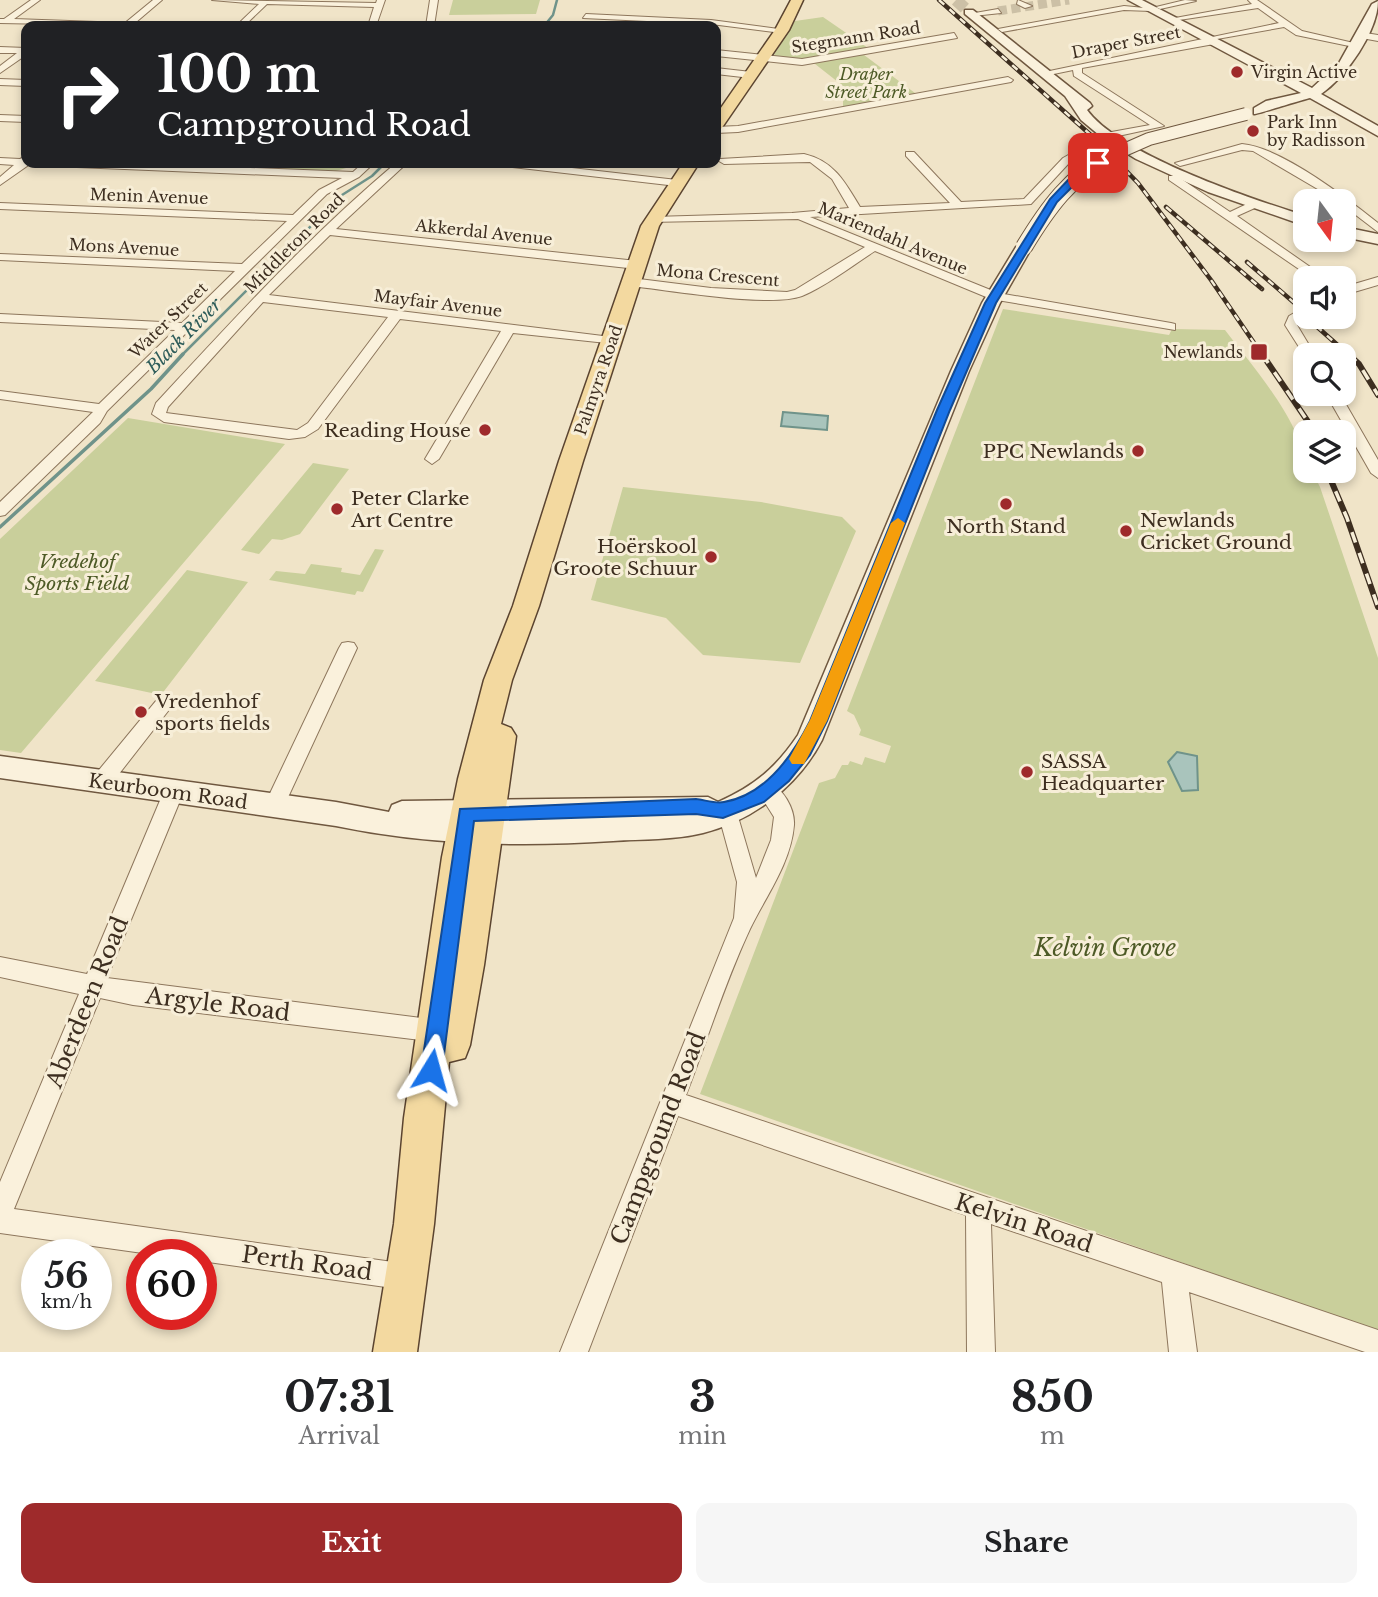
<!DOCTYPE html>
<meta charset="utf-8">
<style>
:root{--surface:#fff;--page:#f6f6f6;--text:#202124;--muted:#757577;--accent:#9e2a2b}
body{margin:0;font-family:"Libre Baskerville",serif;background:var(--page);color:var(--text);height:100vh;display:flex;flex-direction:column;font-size:26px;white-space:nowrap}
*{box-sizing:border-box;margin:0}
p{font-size:23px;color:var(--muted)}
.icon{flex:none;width:38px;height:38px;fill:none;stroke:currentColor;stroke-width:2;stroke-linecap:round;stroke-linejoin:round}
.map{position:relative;height:1352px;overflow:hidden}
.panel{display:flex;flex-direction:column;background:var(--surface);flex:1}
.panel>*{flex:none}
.guide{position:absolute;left:21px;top:21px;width:700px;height:147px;border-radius:14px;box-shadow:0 4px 10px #0003;background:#202124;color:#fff;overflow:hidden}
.needle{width:46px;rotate:165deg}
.tools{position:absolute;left:1293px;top:189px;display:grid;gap:14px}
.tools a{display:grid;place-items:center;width:63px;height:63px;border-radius:14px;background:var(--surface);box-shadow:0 4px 10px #0003;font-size:35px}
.speed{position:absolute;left:21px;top:1239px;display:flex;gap:14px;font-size:35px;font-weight:700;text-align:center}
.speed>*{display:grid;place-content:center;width:91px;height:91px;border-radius:50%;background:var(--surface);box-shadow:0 4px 10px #0003;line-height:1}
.speed small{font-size:18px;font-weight:400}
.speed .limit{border:10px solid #d22;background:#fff;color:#111}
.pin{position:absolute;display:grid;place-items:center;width:60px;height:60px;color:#fff;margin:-30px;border-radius:14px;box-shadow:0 4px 10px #0006}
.me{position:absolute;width:77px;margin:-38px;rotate:8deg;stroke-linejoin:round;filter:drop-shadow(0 0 5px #0008)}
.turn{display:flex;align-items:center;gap:24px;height:147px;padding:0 21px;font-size:32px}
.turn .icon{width:91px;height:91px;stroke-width:2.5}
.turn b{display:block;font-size:49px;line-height:60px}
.eta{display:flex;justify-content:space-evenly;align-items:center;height:119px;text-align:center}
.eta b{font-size:42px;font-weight:700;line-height:49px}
.action{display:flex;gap:14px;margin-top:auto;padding:14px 21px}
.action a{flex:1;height:80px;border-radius:14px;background:var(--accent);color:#fff;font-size:28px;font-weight:700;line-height:80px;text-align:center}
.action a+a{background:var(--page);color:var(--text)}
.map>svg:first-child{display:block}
</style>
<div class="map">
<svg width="1378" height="1352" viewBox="0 0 1378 1352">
<rect width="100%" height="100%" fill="#f0e4c8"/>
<path fill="#c9cf9b" d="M 453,0 L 540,0 L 536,14 L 449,15 Z
M 823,17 L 868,48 L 798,60 L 776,58 L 774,55 L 795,21 Z
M 860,52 L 919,96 L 843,110 L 843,86 L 810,60 Z
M 184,163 L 363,163 L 336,171 L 182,165 Z
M 1003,309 L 1169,335 L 1172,329 L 1225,330 C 1252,366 1305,425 1306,471 L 1312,471 L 1320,487 L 1378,658 L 1378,1331 L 700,1094 L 819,783 L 835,778 L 842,765 L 848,765 L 850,761 L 862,765 L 865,757 L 885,763 L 891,746 L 859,735 L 861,730 L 854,715 L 847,711 Z
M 128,418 L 285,444 L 21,753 L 0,750 L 0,539 Z
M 313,463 L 349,469 L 300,534 L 282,540 L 272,539 L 259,554 L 241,550 Z
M 623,487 L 761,502 L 842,517 L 856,531 L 800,663 L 703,655 L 666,618 L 591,600 Z
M 375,549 L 384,550 L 363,592 L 357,591 L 355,595 L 269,580 L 276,571 L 305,574 L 311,564 L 342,568 L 341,572 L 360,575 Z
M 187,570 L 248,582 L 161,695 L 95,681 Z"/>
<path fill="#a9c4bc" stroke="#6f938a" stroke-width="2" d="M 783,412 L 828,416 L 827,430 L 781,426 Z
M 1177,752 L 1197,756 L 1198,790 L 1182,791 L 1168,762 Z"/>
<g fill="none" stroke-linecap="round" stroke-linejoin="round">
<path stroke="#6f938a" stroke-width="2.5" d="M 544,26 L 553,15 L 557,0
M 181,356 L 342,195 L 372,176 L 385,163"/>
<path stroke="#6f938a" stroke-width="3.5" d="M 0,527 L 151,389 L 183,354"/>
<path stroke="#ccc0a6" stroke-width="9" stroke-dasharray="9 4.5" stroke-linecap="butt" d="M 998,11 L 1069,0"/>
<path stroke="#ccc0a6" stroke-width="12" stroke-dasharray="12 6" stroke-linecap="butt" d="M 956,0 L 969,12"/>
<defs>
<path id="street" d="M 31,0 L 40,0 L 14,19 L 125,23 L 153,0 L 162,0 L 135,23 L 156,26 L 0,23 L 0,19 L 4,19 Z
M 212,0 L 376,3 L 377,0 L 385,0 L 376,26 L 368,26 L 374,7 L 267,4 L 244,26 L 236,26 L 259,4 Z
M 430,0 L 438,0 L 434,26 L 426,26 Z
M 1018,0 L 1032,6 L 1025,8 L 1017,4 Z
M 1185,0 L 1196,1 L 1160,9 L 1156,7 Z
M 1248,0 L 1257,0 L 1302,31 L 1358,44 L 1354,47 L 1296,35 L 1284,27 L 1217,39 L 1218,41 L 1214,44 L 1082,68 L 1082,73 L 1164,126 L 1109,138 L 1106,137 L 1106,133 L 1150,125 L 1074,76 L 1073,70 L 1044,76 L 1040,73 L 1279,23 L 1258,8 L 1179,20 L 1175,18 L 1252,4 Z
M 1124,6 L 1155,9 L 1151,11 L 1124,10 L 1002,32 L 998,29 Z
M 998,9 L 1001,13 L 973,16 L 969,14 Z
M 586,14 L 711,20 L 786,30 L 782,33 L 711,24 L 583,18 Z
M 1359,32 L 1378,35 L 1378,41 L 1356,37 Z
M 954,33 L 957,38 L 802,65 L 716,56 L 716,50 L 802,59 Z
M 0,47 L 26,48 L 26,55 L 0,73 L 0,66 L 17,53 L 0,53 Z
M 716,68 L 751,72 L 755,75 L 751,78 L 716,74 Z
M 1008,77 L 1013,80 L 1011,82 L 738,132 L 716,133 L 716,127 L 738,126 Z
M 0,79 L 26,80 L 26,86 L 0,85 Z
M 0,115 L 26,116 L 26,122 L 0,121 Z
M 1242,144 C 1280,147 1348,199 1378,223 L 1378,232 L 1344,206 L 1344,201 L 1338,201 L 1253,151 L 1242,150 L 1180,166 L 1175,163 Z
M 1079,149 L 1088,151 L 1070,162 L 1031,204 L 810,217 L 998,293 L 1171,323 L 1175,324 L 1175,330 L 991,299 L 875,251 C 853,265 825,287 802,296 C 770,308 669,290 631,286 L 625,282 L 631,278 L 711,288 L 787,292 L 795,290 L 865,247 L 798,219 L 649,222 L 649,218 L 653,217 L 792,213 L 849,208 L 832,179 L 810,162 L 724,164 L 719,161 L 720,159 L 804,154 C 834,161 845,182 860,207 L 950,203 L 906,156 L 906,152 L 914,152 L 961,202 L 1024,199 L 1063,158 Z
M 26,156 L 26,163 L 30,164 L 0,185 L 0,177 L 14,165 L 0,164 L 0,158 L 20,159 Z
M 48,163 L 124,163 L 353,172 L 363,163 L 374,163 L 359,177 L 327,194 L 107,411 L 100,423 L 5,515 L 0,516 L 0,502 L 93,412 L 0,399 L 0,391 L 99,404 L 175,330 L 0,322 L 0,314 L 182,323 L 235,271 L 0,260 L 0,254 L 242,264 L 287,221 L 0,209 L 0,203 L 293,215 L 319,190 L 342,178 L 53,166 Z
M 396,163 L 407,163 L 336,229 L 637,261 L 643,265 L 637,269 L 330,235 L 269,295 L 611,337 L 617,341 L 616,344 L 513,333 L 439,459 L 432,464 L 425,459 L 501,331 L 400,319 L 318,429 L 305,437 L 289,439 L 164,422 L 152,414 L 156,403 C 233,320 309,236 396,163 ZM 263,302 L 388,317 L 308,423 L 297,430 L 166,413 L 168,407 Z
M 498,163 L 528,163 L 677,180 L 682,183 L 677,186 L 503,166 Z
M 1169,176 L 1177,176 L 1230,212 L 1249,203 L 1257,203 L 1257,207 L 1237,216 L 1326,278 L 1312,278 L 1169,180 Z
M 1378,277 L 1378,285 L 1344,295 L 1344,287 Z
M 1306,306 L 1306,316 L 1297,325 L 1315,355 L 1306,355 L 1306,358 L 1285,325 L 1289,316 Z
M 1326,394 L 1340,394 L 1378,460 L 1378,478 L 1371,473 Z
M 348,642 L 354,643 L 357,648 L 284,806 L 281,812 L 274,814 L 267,812 L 264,806 L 339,648 L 342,643 Z
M 166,694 L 172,696 L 175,701 L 172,706 L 108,788 L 101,790 L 94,788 L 92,782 L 94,776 L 160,696 Z
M 767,782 C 783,787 795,809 794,825 C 791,863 766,896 750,929 C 725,982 707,1041 686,1095 L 1378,1330 L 1378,1352 L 1365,1352 L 1189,1292 L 1197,1352 L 1169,1352 L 1162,1282 L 991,1224 L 995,1352 L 967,1352 L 966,1215 L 678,1116 L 588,1352 L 560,1352 L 734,918 L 737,882 L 717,809 L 720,803 L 727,801 L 734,803 L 756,878 L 771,840 L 774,817 L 757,790 L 760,784 Z
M 174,783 L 181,785 L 184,791 L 107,978 L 437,1020 L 445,1023 L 448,1031 L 445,1039 L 437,1042 L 133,1005 L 100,998 L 14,1209 L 407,1264 L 416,1268 L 420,1277 L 416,1286 L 407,1290 L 201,1261 L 201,1255 L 157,1255 L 0,1233 L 0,1182 L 79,994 L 0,977 L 0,957 L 87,974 L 164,791 L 167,785 Z"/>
<path id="secondary" d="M 1128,0 L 1142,0 L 1312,88 L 1339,63 L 1372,4 L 1378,1 C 1378,31 1346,77 1321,94 L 1378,126 L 1378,136 L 1310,98 C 1301,100 1258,114 1254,114 L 1254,108 L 1266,101 L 1301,93 Z
M 965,10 L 973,10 L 1090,103 L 1092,106 L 1087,110 C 1120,155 1251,199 1306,216 L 1306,226 L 1208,192 L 1136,159 L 1105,140 L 1081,120 L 1065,96 L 965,14 Z
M 1344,227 L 1378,234 L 1378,244 L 1344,237 Z
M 1024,242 L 1032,247 L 1000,303 L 969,371 L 822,740 C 798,786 754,820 703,833 C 675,840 642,839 613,841 C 519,847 428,845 336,826 L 0,778 L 0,756 L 336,802 L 389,812 L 392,805 L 402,801 L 708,797 L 718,802 C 754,786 776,768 798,735 L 951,371 L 982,303 L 1016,247 Z"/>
<path id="primary" d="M 791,0 L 803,0 L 789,30 L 721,129 L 716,131 L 716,115 L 775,30 Z
M 683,163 L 699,163 L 659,226 L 583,461 L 539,606 L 512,680 L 501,724 L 511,728 L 516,736 L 484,965 L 470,1045 L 465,1058 L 449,1062 L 434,1224 L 417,1352 L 373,1352 L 394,1224 L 404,1118 L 442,857 L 458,779 L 484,680 L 513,606 L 559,461 L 641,226 Z"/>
</defs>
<use href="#street" stroke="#8d765c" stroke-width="2"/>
<use href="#secondary" stroke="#6f573f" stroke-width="3"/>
<use href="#primary" stroke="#5b4430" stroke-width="3"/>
<use href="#street" fill="#faf1dc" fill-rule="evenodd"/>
<use href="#secondary" fill="#faf1dc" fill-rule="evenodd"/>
<use href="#primary" fill="#f3d9a0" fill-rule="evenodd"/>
<defs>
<path id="rail-far1" d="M 939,0 L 1093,137 L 1138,183 L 1211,280 L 1263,356
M 1166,207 L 1262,289
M 1247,262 L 1306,313
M 1306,317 L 1350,356"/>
<path id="rail" d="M 1262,354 L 1315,432
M 1348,354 L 1359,364 L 1378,395
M 1327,471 L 1347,518 L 1378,607"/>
</defs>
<use href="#rail-far1" stroke="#3d2e20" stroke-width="4.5"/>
<use href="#rail" stroke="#3d2e20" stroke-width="6"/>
<use href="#rail-far1" stroke="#f7eed8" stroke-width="2.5" stroke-dasharray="7" stroke-linecap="butt"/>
<use href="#rail" stroke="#f7eed8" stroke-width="3.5" stroke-dasharray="11" stroke-linecap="butt"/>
<defs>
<path id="secondary-bridge-far1" d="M 1108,157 L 1149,139 L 1246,114"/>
<path id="secondary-bridge" d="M 1024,247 C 1047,209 1070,176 1111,155"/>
</defs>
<use href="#secondary-bridge-far1" stroke="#6f573f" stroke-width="14" stroke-linecap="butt"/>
<use href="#secondary-bridge" stroke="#6f573f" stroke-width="18" stroke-linecap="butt"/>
<use href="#secondary-bridge-far1" stroke="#faf1dc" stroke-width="12"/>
<use href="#secondary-bridge" stroke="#faf1dc" stroke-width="16"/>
</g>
<path fill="#1a73e8" stroke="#114b97" stroke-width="2" d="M 1095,161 L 1103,163 L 1075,184 L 1057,202 L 996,303 L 950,410 L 827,721 L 810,755 L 789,781 L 764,802 L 723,818 L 696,814 L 474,821 L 442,1070 L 438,1077 L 431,1080 L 424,1077 L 421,1070 L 460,809 L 696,799 C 705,800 716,804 724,802 C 765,795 793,755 810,721 L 937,410 L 985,303 L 1050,199 L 1068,180 Z"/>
<path fill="#f59e0b" d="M 898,518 L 905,523 L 827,721 L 804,764 L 792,764 L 789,759 L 810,720 L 891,523 Z"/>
<g fill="#9e2a2b" stroke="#f7eed8" stroke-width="2.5">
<circle cx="1237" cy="72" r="7"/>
<circle cx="1253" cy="131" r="7"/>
<rect x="1250" y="343" width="18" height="18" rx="3.5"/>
<circle cx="485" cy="430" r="7"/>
<circle cx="1138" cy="451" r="7"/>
<circle cx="1006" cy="504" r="7"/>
<circle cx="337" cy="509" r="7"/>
<circle cx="1126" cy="531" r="7"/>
<circle cx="711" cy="557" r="7"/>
<circle cx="141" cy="712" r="7"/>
<circle cx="1027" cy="772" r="7"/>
</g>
<g text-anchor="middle" stroke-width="6" stroke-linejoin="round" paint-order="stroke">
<g font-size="16" fill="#3d2e20" stroke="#f7eed8">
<text transform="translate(856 37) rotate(-9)" y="6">Stegmann Road</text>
<text transform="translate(1126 42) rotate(-11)" y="6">Draper Street</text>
<text transform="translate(149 196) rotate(2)" y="6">Menin Avenue</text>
<text transform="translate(484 232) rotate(6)" y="6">Akkerdal Avenue</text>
<text transform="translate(893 238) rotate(23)" y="6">Mariendahl Avenue</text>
<text transform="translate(294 243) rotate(-45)" y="6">Middleton Road</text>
<text transform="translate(124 247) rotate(3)" y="6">Mons Avenue</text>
<text transform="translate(718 275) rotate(5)" y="6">Mona Crescent</text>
<text transform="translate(438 303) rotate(7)" y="6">Mayfair Avenue</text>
<text transform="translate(168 320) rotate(-44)" y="6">Water Street</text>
<text transform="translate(598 380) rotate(-71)" y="6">Palmyra Road</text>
</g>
<g font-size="16" fill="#3d2e20" stroke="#f7eed8" text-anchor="start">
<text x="1251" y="78">Virgin Active</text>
<text x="1267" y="128">Park Inn<tspan x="1267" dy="18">by Radisson</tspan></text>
<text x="1243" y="358" text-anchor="end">Newlands</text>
</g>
<g font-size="16" font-style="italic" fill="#4d5a26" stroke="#f7eed8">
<text x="866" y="80">Draper<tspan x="866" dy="18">Street Park</tspan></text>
</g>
<g font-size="18" font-style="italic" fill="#2f5d5a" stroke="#f7eed8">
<text transform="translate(184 336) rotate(-45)" y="6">Black River</text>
</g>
<g font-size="19" fill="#3d2e20" stroke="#f7eed8" text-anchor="start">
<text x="471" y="437" text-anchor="end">Reading House</text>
<text x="1124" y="458" text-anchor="end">PPC Newlands</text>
<text x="351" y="505">Peter Clarke<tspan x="351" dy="22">Art Centre</tspan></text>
<text x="1140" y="527">Newlands<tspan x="1140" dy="22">Cricket Ground</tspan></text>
<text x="1006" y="533" text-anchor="middle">North Stand</text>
<text x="697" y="553" text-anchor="end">Hoërskool<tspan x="697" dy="22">Groote Schuur</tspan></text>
<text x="155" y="708">Vredenhof<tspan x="155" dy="22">sports fields</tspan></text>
<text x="1041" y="768">SASSA<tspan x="1041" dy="22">Headquarter</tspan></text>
</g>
<g font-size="19" font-style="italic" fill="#4d5a26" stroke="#f7eed8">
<text x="77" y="568">Vredehof<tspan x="77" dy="22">Sports Field</tspan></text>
</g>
<g font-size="19" fill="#3d2e20" stroke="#f7eed8">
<text transform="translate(168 791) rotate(8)" y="7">Keurboom Road</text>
</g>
<g font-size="23" font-style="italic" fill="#4d5a26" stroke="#f7eed8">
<text x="1105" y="956">Kelvin Grove</text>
</g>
<g font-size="23" fill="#3d2e20" stroke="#f7eed8">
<text transform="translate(87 1002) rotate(-68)" y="8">Aberdeen Road</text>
<text transform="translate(218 1004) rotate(7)" y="8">Argyle Road</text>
<text transform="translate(658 1138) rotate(-69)" y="8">Campground Road</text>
<text transform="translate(1024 1223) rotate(18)" y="8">Kelvin Road</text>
<text transform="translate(307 1263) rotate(8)" y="8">Perth Road</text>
</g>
</g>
</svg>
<div class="tools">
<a><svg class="needle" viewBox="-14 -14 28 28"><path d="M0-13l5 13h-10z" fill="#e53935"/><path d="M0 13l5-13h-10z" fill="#757577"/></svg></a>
<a><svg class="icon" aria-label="sound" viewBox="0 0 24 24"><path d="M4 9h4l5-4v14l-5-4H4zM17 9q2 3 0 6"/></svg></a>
<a><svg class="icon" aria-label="search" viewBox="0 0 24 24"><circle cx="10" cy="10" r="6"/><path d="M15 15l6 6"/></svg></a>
<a><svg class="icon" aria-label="layers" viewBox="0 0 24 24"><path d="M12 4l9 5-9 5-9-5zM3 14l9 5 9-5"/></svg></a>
</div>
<div class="speed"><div>56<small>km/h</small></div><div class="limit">60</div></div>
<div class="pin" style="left:1098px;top:163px;background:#d93025"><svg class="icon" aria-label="arrive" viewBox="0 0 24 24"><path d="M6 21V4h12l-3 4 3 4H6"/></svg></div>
<svg class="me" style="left:431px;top:1070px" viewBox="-20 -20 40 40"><path d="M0-17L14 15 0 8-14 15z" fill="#1a73e8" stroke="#fff" stroke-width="4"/></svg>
<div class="guide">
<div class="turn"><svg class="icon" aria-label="right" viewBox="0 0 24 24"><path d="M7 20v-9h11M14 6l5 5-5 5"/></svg><div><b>100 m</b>Campground Road</div></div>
</div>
</div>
<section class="panel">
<div class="eta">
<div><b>07:31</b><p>Arrival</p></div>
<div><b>3</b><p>min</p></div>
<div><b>850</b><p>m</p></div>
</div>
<div class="action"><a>Exit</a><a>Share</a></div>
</section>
